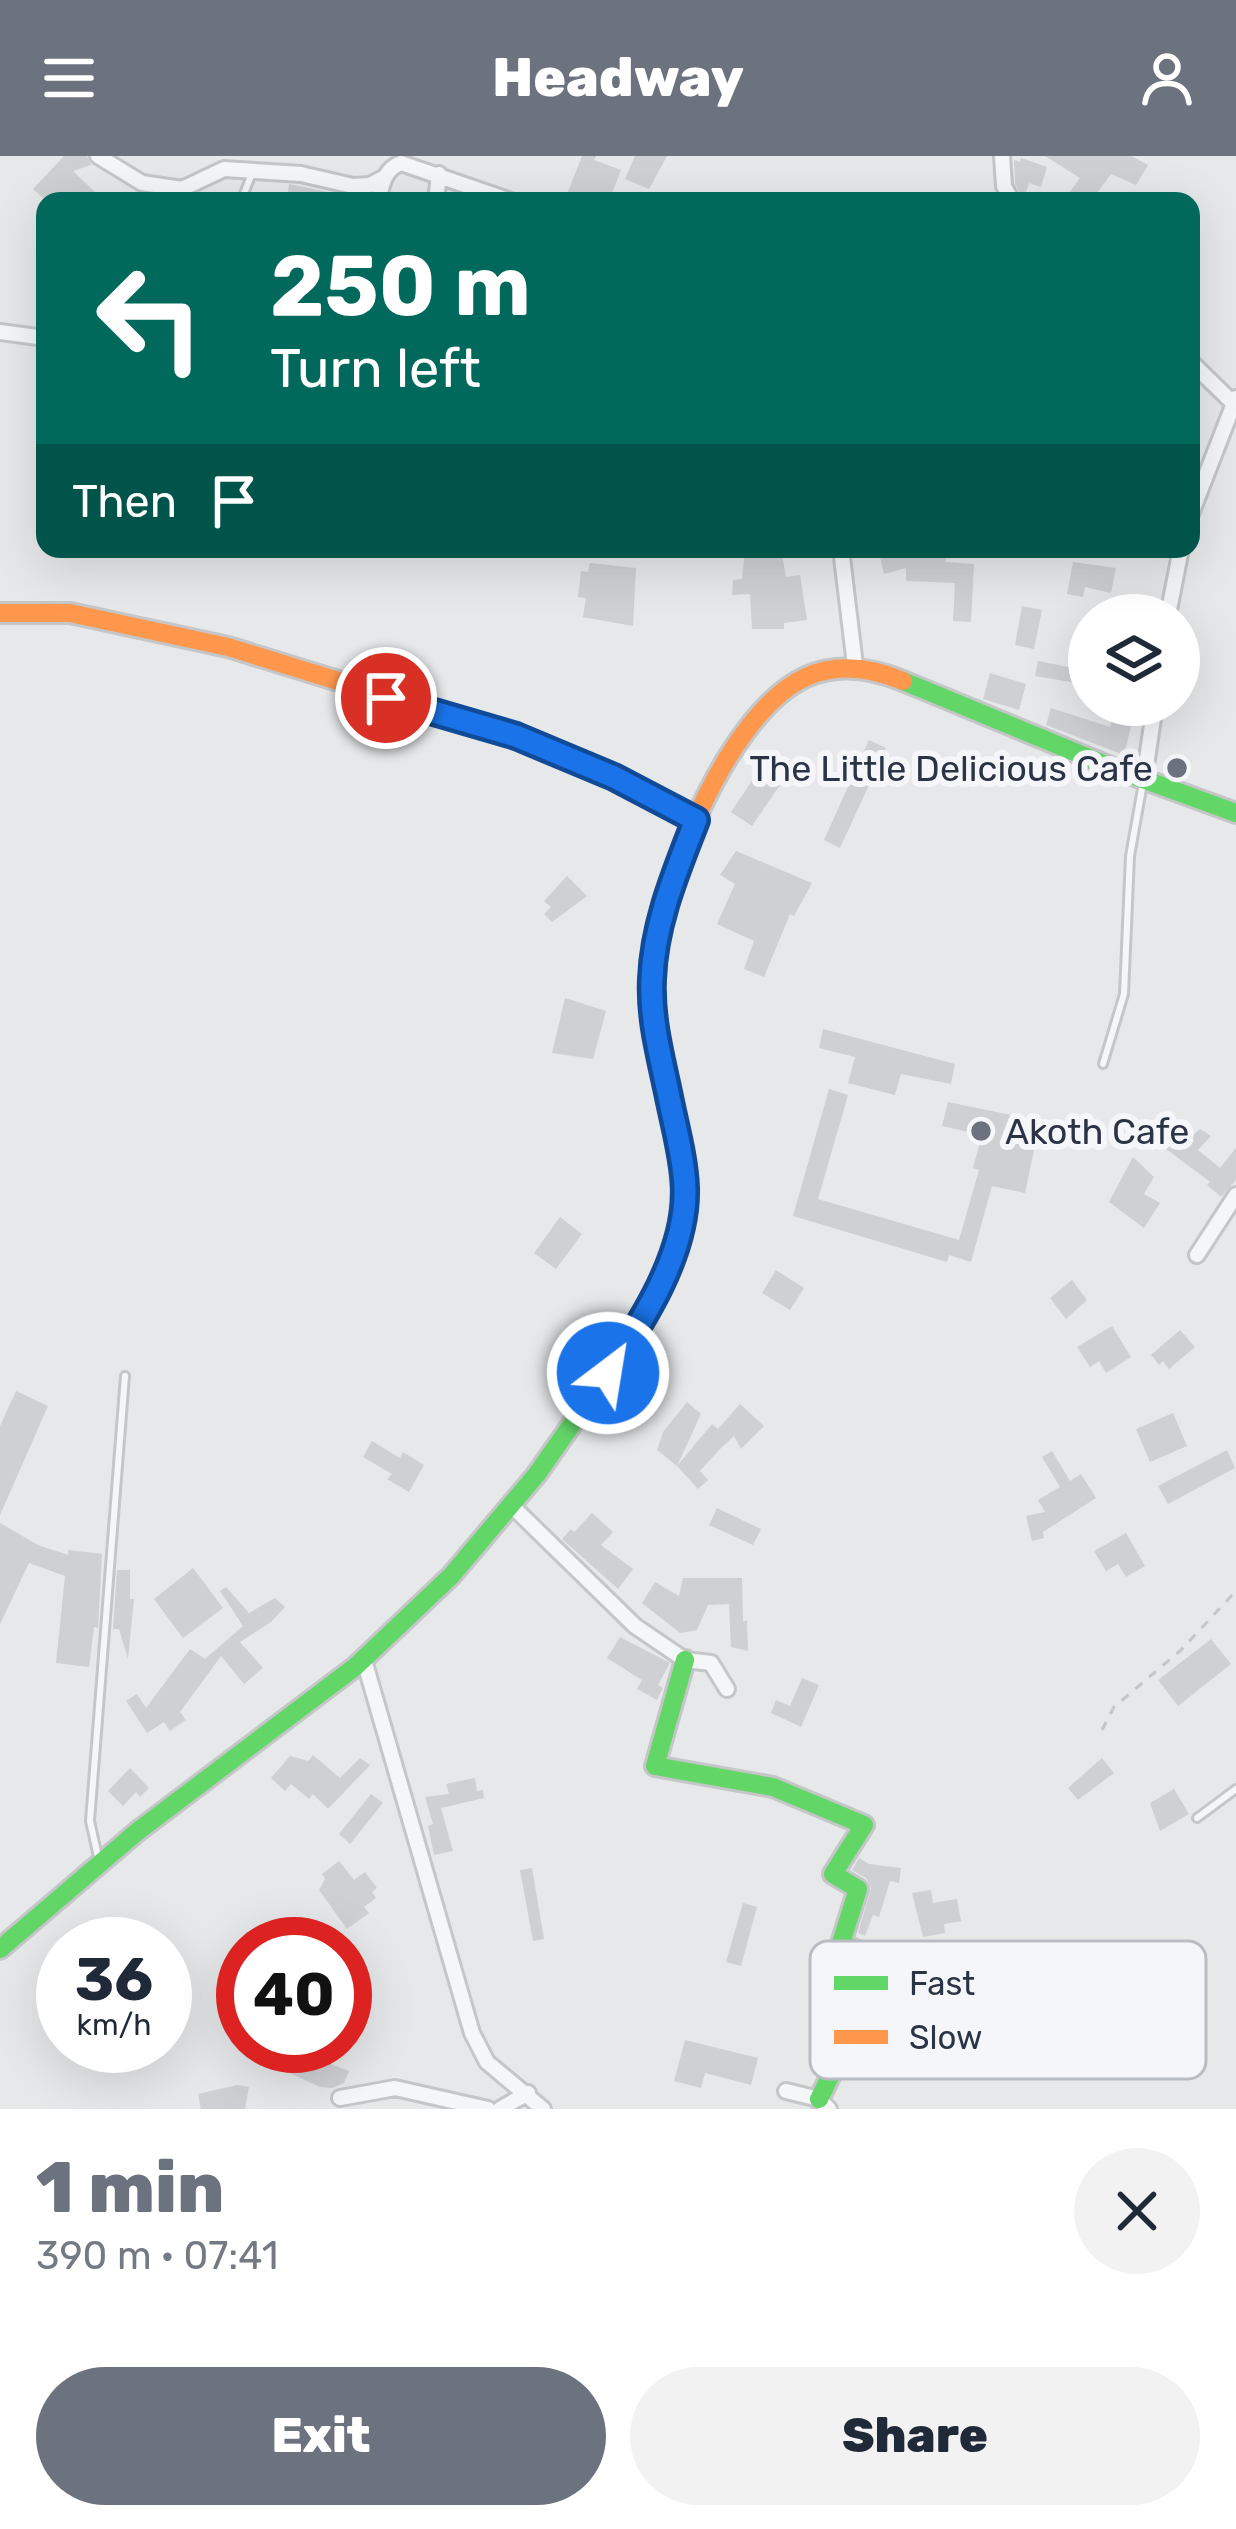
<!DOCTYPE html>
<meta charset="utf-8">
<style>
:root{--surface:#fff;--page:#f2f2f3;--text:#1f2937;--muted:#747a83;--accent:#6c737f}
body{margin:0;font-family:Rubik,sans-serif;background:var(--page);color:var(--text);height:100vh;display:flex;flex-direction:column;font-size:45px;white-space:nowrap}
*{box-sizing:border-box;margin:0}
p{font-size:39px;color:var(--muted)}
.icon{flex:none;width:66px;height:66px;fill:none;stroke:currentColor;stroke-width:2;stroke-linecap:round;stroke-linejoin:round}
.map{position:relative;height:1953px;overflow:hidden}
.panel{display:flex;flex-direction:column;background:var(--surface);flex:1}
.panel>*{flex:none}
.guide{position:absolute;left:36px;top:36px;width:1164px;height:366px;border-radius:24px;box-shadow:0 12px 48px #0002;background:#00695c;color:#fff;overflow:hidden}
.controls{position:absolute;left:1068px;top:438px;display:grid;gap:24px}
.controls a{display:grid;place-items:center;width:132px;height:132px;border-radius:50%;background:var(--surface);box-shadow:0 12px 48px #0002;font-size:60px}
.speed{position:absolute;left:36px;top:1761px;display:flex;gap:24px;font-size:60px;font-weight:700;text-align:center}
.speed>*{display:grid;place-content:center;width:156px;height:156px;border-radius:50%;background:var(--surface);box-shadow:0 12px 48px #0002;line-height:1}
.speed small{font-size:30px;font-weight:400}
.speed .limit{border:18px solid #d22;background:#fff;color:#111}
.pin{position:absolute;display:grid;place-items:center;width:102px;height:102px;color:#fff;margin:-51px;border:6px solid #fff;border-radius:50%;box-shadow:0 3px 12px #0007}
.me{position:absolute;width:132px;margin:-66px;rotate:31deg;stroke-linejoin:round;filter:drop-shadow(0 0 9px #0008)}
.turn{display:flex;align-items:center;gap:42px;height:252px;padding:0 36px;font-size:54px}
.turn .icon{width:156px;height:156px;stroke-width:2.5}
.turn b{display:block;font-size:84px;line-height:102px}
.then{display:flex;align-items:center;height:114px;padding:0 36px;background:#0003;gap:24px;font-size:45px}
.round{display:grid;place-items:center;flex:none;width:126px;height:126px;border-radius:63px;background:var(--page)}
.head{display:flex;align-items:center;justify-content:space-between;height:204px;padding:0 36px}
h1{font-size:72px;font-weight:800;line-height:90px;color:var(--accent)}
.action{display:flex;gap:24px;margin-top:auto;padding:24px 36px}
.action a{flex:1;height:138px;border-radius:72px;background:var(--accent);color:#fff;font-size:48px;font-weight:800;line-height:138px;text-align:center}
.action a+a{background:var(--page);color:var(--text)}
header{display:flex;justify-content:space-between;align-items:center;height:156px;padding:0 36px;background:var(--accent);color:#fff;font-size:54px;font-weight:800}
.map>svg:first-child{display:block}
</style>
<header><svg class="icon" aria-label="menu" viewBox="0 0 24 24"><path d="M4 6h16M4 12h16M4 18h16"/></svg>Headway<svg class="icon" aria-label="person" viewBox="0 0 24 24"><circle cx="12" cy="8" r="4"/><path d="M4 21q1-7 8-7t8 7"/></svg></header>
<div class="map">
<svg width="1236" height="1953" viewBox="0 0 1236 1953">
<rect width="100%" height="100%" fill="#e6e8ea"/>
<path fill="#ced0d3" d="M 64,0 L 87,0 L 91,9 L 73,15 L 95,36 L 87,45 L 62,45 L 53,37 L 46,45 L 33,33 Z
M 582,0 L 596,0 L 594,4 L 621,14 L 609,45 L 569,45 L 570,40 L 567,38 Z
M 635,0 L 667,0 L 649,33 L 625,23 Z
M 1045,0 L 1131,0 L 1148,9 L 1136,29 L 1111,18 L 1091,45 L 1063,45 L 1080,22 Z
M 1021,2 L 1047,11 L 1041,31 L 1029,27 L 1023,45 L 1015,27 L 1014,4 L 1020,6 Z
M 289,28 L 351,41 L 368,40 L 367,45 L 287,45 Z
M 745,393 L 781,393 L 786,421 L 800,419 L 807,464 L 784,467 L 784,473 L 752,473 L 750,438 L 732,439 L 733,424 L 742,423 Z
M 906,393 L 946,393 L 946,406 L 974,408 L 971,466 L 953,465 L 955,427 L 906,425 L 906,412 L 884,418 L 880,401 Z
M 1073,406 L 1116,412 L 1111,437 L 1085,431 L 1083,441 L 1067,438 Z
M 590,407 L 636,412 L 633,470 L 583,461 L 586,442 L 578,441 L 581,415 L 588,416 Z
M 1022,450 L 1042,454 L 1034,493 L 1015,489 Z
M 1038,505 L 1089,515 L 1089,529 L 1035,520 Z
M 990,517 L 1026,528 L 1019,554 L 983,543 Z
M 1051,552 L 1110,571 L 1114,554 L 1134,558 L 1124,599 L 1046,569 Z
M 869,584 L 886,592 L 840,692 L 824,684 Z
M 759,614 L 780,629 L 752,670 L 731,656 Z
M 736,695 L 812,727 L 794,760 L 790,758 L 764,821 L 744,813 L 754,785 L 717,768 L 735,728 L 720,719 Z
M 567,720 L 587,740 L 552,766 L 544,758 L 551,751 L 544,745 Z
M 565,842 L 606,855 L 593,903 L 552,897 Z
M 823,873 L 955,908 L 951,928 L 901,918 L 895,939 L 848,927 L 855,901 L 819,892 Z
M 829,933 L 848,939 L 818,1043 L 959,1084 L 979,1014 L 973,1012 L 982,979 L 942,970 L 948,946 L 1011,959 L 1009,974 L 1037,980 L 1025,1037 L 992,1030 L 971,1106 L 949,1099 L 947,1106 L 793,1060 Z
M 1179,972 L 1193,979 L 1200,973 L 1211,980 L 1198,994 L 1220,1012 L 1236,992 L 1236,1024 L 1221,1041 L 1207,1029 L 1210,1026 L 1166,993 Z
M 1133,1001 L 1154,1021 L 1144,1038 L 1160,1047 L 1144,1072 L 1109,1046 Z
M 560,1061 L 582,1078 L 556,1113 L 534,1097 Z
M 776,1114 L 804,1132 L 790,1154 L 762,1137 Z
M 1072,1124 L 1087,1144 L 1066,1163 L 1050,1142 Z
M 1112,1170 L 1131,1201 L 1106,1217 L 1099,1205 L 1090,1211 L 1077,1191 Z
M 1180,1174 L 1195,1191 L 1169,1213 L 1163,1205 L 1159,1209 L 1151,1199 Z
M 16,1235 L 48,1250 L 0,1359 L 0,1270 Z
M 687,1246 L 701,1258 L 677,1310 L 657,1294 L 663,1276 Z
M 740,1248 L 764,1270 L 741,1293 L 734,1280 L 719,1294 L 700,1315 L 708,1324 L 698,1333 L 677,1310 L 712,1268 L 718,1273 Z
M 1173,1257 L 1187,1290 L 1150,1306 L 1136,1273 Z
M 372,1285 L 400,1302 L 403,1296 L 424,1309 L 409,1336 L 387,1323 L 392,1318 L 363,1301 Z
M 1227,1294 L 1235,1312 L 1168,1348 L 1158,1330 Z
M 1052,1295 L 1070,1325 L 1081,1318 L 1096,1342 L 1043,1376 L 1044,1382 L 1032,1385 L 1026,1360 L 1045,1356 L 1038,1344 L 1060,1331 L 1042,1301 Z
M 717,1352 L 761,1373 L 753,1389 L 709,1369 Z
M 592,1357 L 613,1376 L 601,1389 L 633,1413 L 618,1433 L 562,1383 L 571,1373 L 574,1376 Z
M 0,1367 L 38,1389 L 68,1399 L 68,1394 L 102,1398 L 98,1472 L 94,1471 L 89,1511 L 56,1507 L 65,1420 L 29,1407 L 0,1468 Z
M 1126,1377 L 1145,1410 L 1126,1421 L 1118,1408 L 1106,1415 L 1094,1395 Z
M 193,1412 L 223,1452 L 183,1482 L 154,1443 Z
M 117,1414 L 130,1414 L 130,1443 L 134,1443 L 128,1503 L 119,1473 L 113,1473 Z
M 683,1422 L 742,1422 L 743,1465 L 747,1465 L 748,1495 L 731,1491 L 729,1448 L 708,1449 L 697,1474 L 680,1477 L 642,1447 L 655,1426 L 679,1440 Z
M 226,1431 L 249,1457 L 275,1442 L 285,1451 L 271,1466 L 240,1486 L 263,1512 L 244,1528 L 221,1500 L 180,1556 L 186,1564 L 170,1575 L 164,1566 L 147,1577 L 126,1545 L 137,1538 L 146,1552 L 190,1493 L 205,1503 L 243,1470 L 220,1435 Z
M 620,1481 L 670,1507 L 658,1529 L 663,1532 L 657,1544 L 637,1533 L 642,1524 L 607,1502 Z
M 1211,1483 L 1231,1508 L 1178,1550 L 1158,1524 Z
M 802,1522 L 819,1529 L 801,1571 L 771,1557 L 776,1544 L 790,1550 Z
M 313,1599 L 340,1622 L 360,1602 L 370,1609 L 328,1653 L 313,1638 L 309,1643 L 291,1628 L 285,1635 L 271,1622 L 290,1600 L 308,1605 Z
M 1102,1602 L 1114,1617 L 1078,1644 L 1068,1632 Z
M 130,1612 L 149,1632 L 140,1641 L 136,1636 L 123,1650 L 108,1635 Z
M 475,1622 L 477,1635 L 483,1634 L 484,1642 L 441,1652 L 453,1695 L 434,1699 L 428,1670 L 433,1668 L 425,1641 L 449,1638 L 446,1628 Z
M 1174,1633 L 1189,1658 L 1160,1675 L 1150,1647 Z
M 371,1638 L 383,1647 L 350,1688 L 339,1678 Z
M 859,1702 L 869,1708 L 901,1712 L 899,1727 L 890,1725 L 879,1761 L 873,1759 L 865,1780 L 858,1777 L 871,1732 L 866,1722 L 852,1714 Z
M 339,1705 L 354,1724 L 365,1716 L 377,1732 L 372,1736 L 376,1742 L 364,1751 L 369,1757 L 347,1773 L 319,1734 L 325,1723 L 322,1718 Z
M 532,1712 L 544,1783 L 533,1785 L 520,1714 Z
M 931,1734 L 933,1747 L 957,1743 L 961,1765 L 944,1768 L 945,1777 L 923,1781 L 912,1737 Z
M 743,1747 L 757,1751 L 741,1810 L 726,1806 Z
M 685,1884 L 758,1902 L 751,1929 L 705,1917 L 701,1932 L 674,1925 Z
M 275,1890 L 301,1892 L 305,1910 L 322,1905 L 349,1915 L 344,1927 L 332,1932 L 320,1931 L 285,1915 L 294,1907 Z
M 237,1929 L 249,1931 L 245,1953 L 201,1953 L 198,1938 Z"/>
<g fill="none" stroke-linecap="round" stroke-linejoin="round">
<defs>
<path id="lane" d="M 241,45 L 251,20 L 256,18
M 1103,908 L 1124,838 L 1130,700 L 1143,627
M 1197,1662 L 1236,1633
M 99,1705 L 90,1665 L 125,1220"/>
<path id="street" d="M 98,0 L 142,27 L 182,33 L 224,13 L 301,18 L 353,30 L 370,29 L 385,21
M 1002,0 L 1004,30 L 1012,45
M 378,45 C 382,29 384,13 401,7 L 511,45
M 436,45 L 439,18
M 0,176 L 45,182
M 1191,206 L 1233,247
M 1191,358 L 1236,242
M 841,393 L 855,509
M 1168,459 L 1181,393
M 1144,623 L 1155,549
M 1197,1099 L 1236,1039
M 512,1350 L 635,1470 L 685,1504 L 711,1507 L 727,1533
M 364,1504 L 472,1877 L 487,1906 L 543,1953
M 786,1935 L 819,1943 L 829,1953
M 340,1942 L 395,1932 L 488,1953
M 500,1953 L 528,1937"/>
<path id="fast" d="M 903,525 L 1118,614 L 1236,657
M 685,1504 L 655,1610 L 773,1631 L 864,1669 L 833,1718 L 858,1733 L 841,1787 L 886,1809 C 890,1858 877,1858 848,1892 C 835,1907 828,1926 819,1943
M 0,1793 L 138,1675 L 355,1511 L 451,1420 L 537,1318 L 612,1211 L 657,1136 L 676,1083"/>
<path id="slow" d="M 0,457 L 70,457 L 228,491 L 516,580 L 613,621 L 696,664
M 676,1083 C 696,997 652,916 652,830 C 652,745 724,558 806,521 C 837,507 872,512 903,525"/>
</defs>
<use href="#lane" stroke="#c4c6c8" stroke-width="12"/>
<use href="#street" stroke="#c4c6c8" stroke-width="20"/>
<use href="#fast" stroke="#c4c6c8" stroke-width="24"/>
<use href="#slow" stroke="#c4c6c8" stroke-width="24"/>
<path stroke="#c5c6ca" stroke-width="3" stroke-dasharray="9 9" stroke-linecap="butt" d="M 1102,1574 L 1114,1551 L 1181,1494 L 1236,1435"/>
<use href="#lane" stroke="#f5f6f7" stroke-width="6"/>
<use href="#street" stroke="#f5f6f7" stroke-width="14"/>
<use href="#fast" stroke="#63d668" stroke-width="18"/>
<use href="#slow" stroke="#ff974d" stroke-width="18"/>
</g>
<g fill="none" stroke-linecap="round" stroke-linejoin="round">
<defs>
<path id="route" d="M 386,542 L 516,580 L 614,621 L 696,664 C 676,716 654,767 652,823 C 650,864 661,902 669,941 C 675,971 684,1002 685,1032 C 687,1097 642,1166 608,1217"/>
</defs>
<use href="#route" stroke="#114b97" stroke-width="30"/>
<use href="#route" stroke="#1a73e8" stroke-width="21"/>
</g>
<g fill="#6c737f" stroke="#f4f6f9" stroke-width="4.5">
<circle cx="1177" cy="612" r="12"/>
<circle cx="981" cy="975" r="12"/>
</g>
<g text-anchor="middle" stroke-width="12" stroke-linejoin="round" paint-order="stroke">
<g font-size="36" fill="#2b3445" stroke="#f4f6f9" text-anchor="end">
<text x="1153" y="625">The Little Delicious Cafe</text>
<text x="1005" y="988" text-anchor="start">Akoth Cafe</text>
</g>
</g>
<rect x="810" y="1785" width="396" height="138" rx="18" fill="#f4f6f9" stroke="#b8bcc3" stroke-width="3"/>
<rect x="834" y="1820" width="54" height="14" fill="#63d668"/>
<rect x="834" y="1874" width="54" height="14" fill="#ff974d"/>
<g font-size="33" fill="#2b3445">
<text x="909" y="1839">Fast</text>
<text x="909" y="1893">Slow</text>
</g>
</svg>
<div class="controls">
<a><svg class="icon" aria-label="layers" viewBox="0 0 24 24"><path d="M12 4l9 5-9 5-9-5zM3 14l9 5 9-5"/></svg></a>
</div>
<div class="speed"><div>36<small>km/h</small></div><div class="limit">40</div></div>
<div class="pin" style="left:386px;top:542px;background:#d93025"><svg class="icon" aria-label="arrive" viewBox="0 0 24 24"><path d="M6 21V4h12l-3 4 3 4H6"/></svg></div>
<svg class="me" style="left:608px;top:1217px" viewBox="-20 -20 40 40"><circle r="17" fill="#1a73e8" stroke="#fff" stroke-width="3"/><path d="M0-11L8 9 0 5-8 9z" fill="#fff"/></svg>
<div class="guide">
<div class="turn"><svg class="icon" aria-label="left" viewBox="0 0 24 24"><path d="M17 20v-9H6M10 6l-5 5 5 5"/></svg><div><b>250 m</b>Turn left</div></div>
<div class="then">Then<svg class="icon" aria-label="arrive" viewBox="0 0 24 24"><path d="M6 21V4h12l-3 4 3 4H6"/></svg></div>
</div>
</div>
<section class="panel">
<div class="head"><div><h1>1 min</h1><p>390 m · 07:41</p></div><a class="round"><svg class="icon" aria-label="close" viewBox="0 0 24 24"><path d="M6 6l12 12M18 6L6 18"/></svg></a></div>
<div class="action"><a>Exit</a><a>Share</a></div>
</section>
